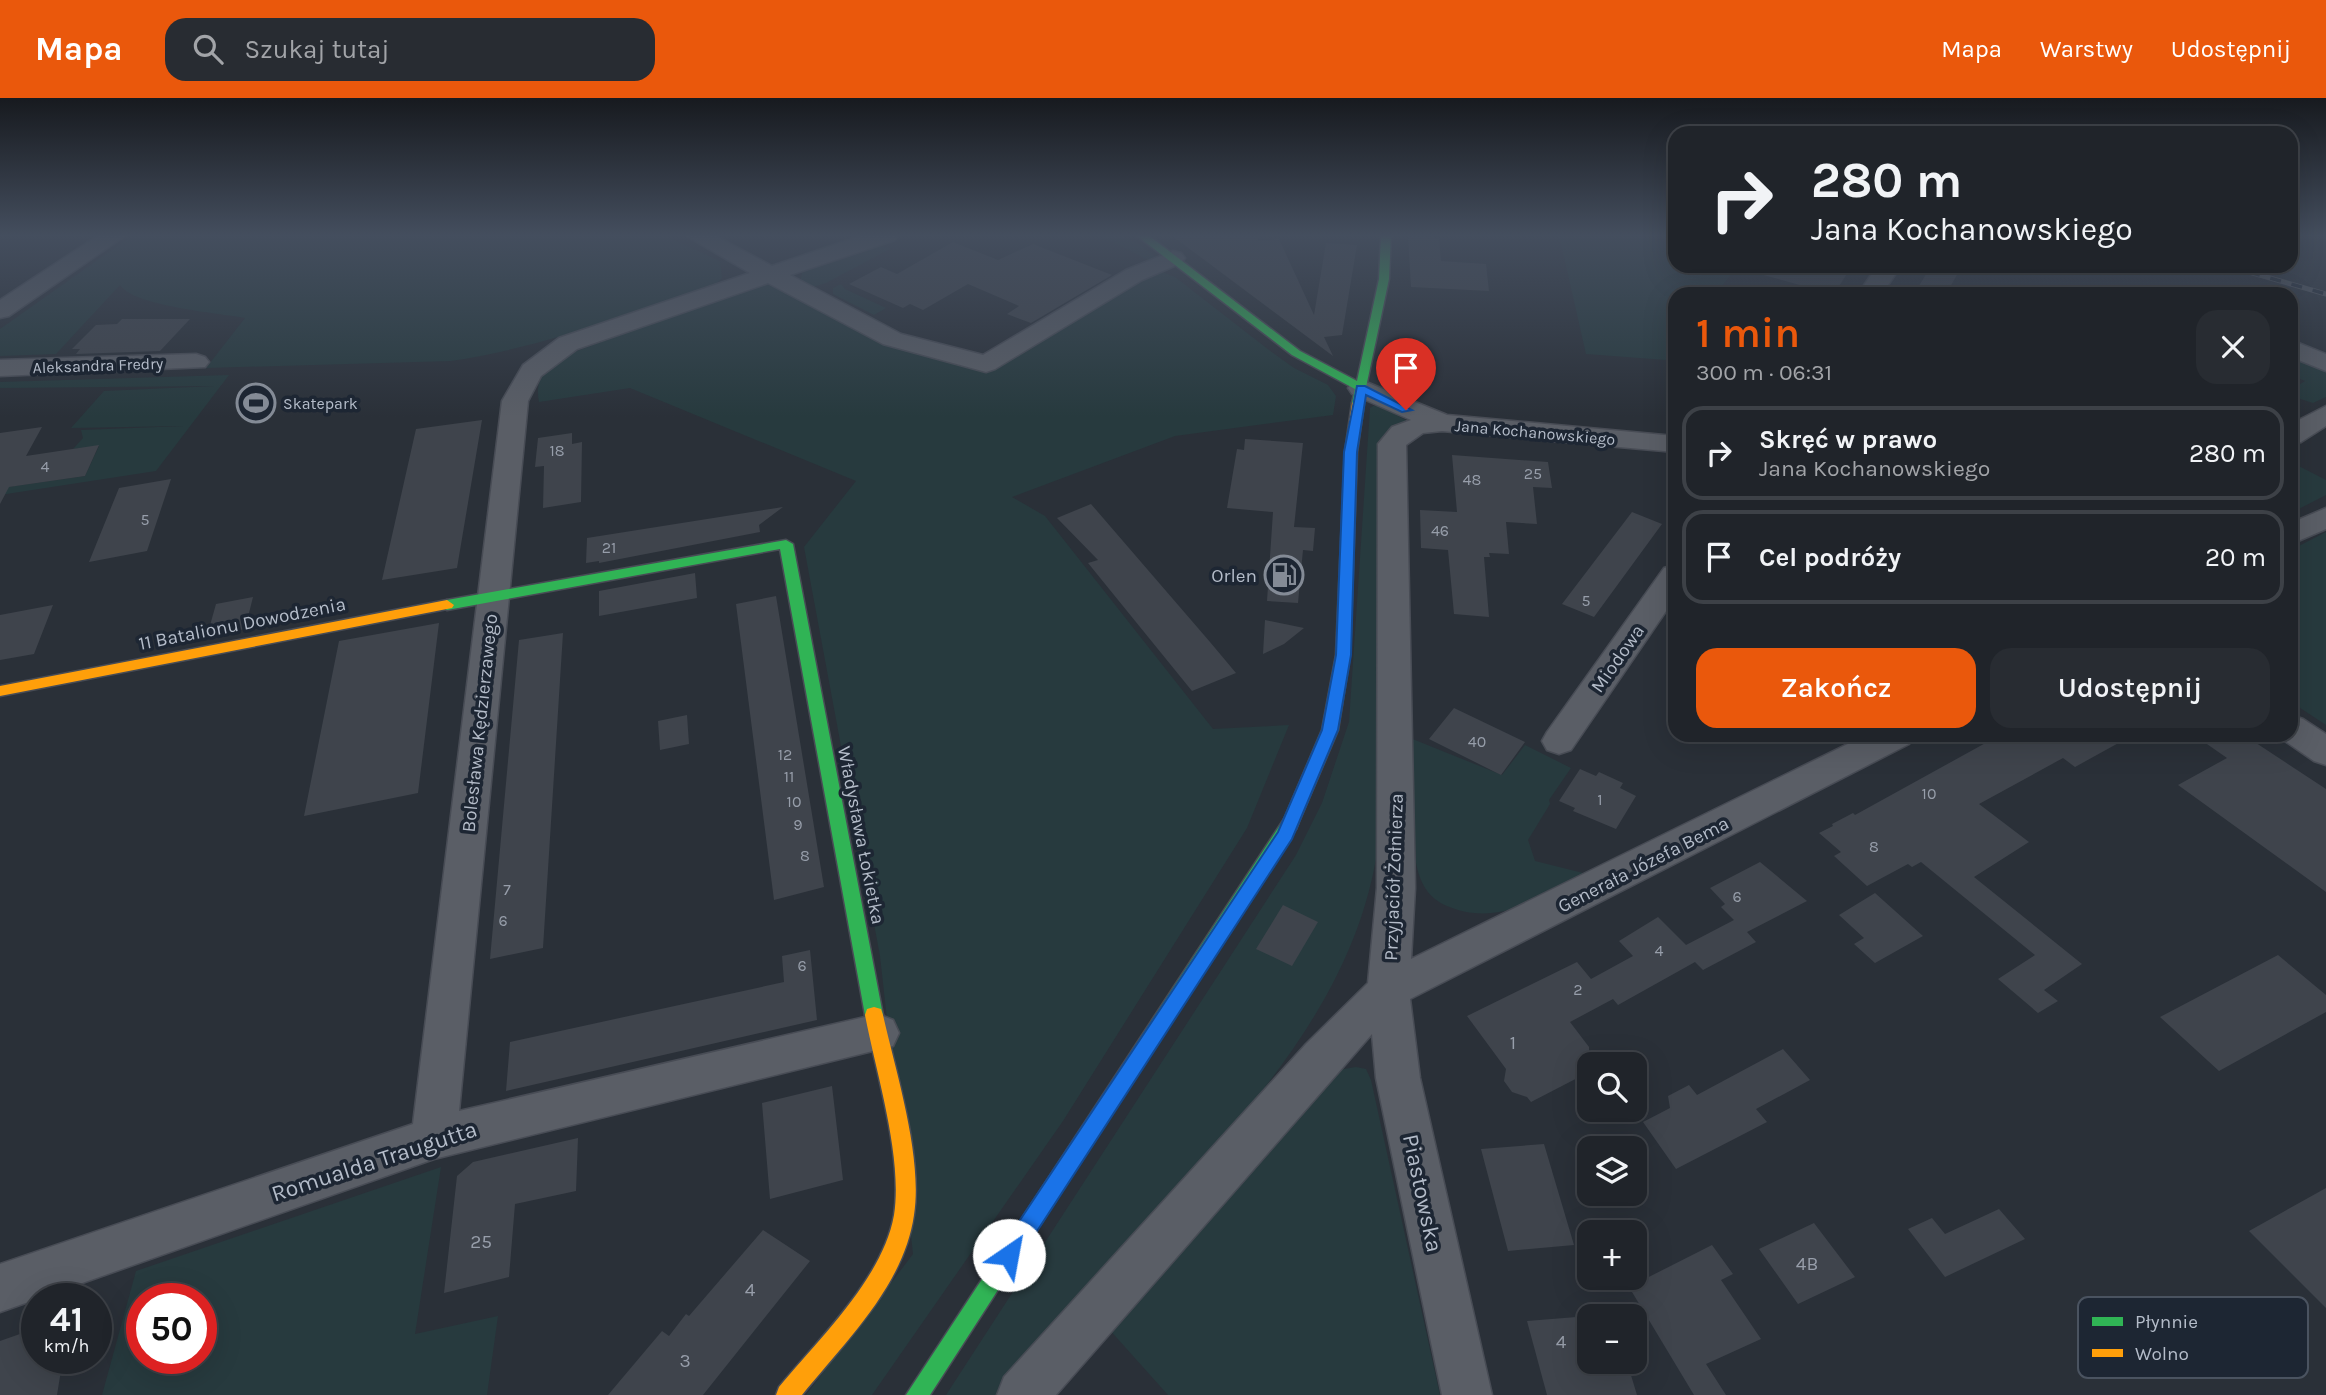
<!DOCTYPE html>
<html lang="pl">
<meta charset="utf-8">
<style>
:root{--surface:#20242a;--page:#282c32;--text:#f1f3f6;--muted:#a2a4a8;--line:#3d4147;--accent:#ea580c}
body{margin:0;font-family:Karla,sans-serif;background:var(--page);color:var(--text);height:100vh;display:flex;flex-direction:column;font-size:26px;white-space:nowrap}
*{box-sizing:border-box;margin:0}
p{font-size:23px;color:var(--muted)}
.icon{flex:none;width:38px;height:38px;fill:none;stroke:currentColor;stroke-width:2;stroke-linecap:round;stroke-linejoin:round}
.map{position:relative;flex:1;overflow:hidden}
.details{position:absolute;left:1668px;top:189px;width:630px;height:455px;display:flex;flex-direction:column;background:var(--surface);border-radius:21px;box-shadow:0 7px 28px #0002,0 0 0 2px var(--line)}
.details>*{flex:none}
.hud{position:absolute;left:1668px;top:28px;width:630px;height:147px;border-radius:21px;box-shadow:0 7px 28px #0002,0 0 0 2px var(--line);background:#20242a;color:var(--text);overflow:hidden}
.tools{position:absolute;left:1577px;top:954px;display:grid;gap:14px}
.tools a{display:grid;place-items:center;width:70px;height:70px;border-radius:14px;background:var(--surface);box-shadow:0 7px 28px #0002,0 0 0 2px var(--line);font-size:35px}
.speed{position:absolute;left:21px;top:1185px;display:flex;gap:14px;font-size:35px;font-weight:700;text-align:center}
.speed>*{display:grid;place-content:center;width:91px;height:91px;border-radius:50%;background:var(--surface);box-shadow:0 7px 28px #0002,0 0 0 2px var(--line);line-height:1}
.speed small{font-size:18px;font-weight:400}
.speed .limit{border:10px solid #d22;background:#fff;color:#111}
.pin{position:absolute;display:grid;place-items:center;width:60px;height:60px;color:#fff;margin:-72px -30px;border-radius:50% 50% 50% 0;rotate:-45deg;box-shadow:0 0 7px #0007}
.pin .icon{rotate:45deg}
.me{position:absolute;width:77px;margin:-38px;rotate:33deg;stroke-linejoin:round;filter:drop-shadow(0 0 5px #0008)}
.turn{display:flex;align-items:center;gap:24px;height:147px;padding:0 28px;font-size:32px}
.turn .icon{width:91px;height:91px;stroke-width:2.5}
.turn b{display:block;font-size:49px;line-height:60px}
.round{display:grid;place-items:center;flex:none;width:74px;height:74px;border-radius:21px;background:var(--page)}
.summary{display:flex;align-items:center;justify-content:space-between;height:119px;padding:0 28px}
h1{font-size:42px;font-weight:600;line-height:52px;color:var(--accent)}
.cta{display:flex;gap:14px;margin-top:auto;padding:14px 28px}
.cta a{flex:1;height:80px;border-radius:21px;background:var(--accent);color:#fff;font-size:28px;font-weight:600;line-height:80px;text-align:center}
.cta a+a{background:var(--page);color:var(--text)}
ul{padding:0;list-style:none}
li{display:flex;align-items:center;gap:21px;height:94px;margin:0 14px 10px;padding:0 14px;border:4px solid var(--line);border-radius:21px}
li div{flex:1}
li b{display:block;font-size:26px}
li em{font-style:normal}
header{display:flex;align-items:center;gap:42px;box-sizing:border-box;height:98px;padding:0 35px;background:var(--accent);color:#fff}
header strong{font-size:33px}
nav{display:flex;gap:38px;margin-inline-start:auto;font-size:24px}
.search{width:490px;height:63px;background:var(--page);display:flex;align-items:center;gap:18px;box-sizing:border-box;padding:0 24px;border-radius:21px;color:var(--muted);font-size:26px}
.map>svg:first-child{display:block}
</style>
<header>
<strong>Mapa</strong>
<div class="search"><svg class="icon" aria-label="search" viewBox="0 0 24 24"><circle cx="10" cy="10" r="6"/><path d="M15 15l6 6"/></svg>Szukaj tutaj</div>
<nav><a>Mapa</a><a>Warstwy</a><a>Udostępnij</a></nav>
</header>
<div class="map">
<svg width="2326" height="1297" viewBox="0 0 2326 1297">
<rect width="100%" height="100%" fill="#2a3038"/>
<path fill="#273a3e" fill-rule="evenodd" d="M 133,137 L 663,137 L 720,163 L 722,180 L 716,186 C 629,217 544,249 451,263 L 206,270 L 245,220 C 218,215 133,208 120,187 L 56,256 L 0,258 L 0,231 Z
M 1099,137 C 1123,137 1139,142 1156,160 L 1154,165 Z
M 1559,137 L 1635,137 L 1675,148 L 1675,168 L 1737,168 L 1716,196 L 1675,196 L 1675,249 L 1666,262 L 1586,256 Z
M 876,147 L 890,151 L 826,185 L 810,190 L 800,183 L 803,172 Z
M 1159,173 L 1175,179 L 1269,252 L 1294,270 L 1328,287 L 1336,298 L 1333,317 L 1175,338 L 1012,399 L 1045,418 L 1213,631 L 1289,627 L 1247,730 L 1063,1023 L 872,1297 L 806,1297 L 913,1156 L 880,858 L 804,449 L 856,383 L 630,290 L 539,304 C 533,274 554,266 577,253 L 751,188 L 766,186 L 981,270 L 1140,178 Z
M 841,186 L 845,191 L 886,210 L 874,217 L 833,196 L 833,190 Z
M 2291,257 L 2326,273 L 2326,299 L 2313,305 L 2291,298 L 2291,292 L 2305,283 L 2291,277 Z
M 229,277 L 156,373 L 0,397 L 0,390 L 85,378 L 99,348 L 73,351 L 83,340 L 81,332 L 184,328 L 71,330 L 104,293 L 215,288 L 0,290 L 0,284 Z
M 1373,308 L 1381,308 L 1409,324 L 1377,382 L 1381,496 L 1380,730 C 1366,884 1263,995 1167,1106 C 1111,1169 1055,1233 999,1297 L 946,1297 L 1296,757 L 1322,705 L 1349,624 L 1370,310 Z
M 2291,364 L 2326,382 L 2326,397 L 2291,415 Z
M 2326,434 L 2326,627 L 2291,604 L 2291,452 Z
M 1410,640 L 1502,677 L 1525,647 L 1571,670 L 1549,702 L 1550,706 L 1528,742 L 1535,763 L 1591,777 C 1545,798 1498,830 1447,808 C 1428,800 1420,785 1416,765 Z
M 1356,969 L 1366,971 L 1371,982 L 1440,1297 L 1168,1297 L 1108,1230 L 1338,972 Z
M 441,1069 L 415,1236 L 498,1218 L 487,1297 L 102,1297 L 136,1173 ZM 142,1200 L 201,1200 L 201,1260 L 142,1260 Z"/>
<path fill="#3f444c" d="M 1171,137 L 1257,137 L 1258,143 L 1279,141 L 1314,217 L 1326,145 L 1357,147 L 1342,237 L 1324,239 L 1333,258 Z
M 1408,138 L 1439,140 L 1441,163 L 1486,166 L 1489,193 L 1411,189 Z
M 953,144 L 998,162 L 1033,146 L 1112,177 L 1031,225 L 1007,216 L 1019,208 L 968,186 L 923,212 L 910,206 L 903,210 L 849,186 L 881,169 L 897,176 Z
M 1757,168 L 1852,168 L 1834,196 L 1803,196 L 1807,189 L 1756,175 Z
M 1931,168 L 1962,168 L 1946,196 L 1914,196 Z
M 122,221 L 190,221 L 160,253 L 76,256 L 80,251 L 72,251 L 96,227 L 117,226 Z
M 482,322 L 457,470 L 382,482 L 416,331 Z
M 42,329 L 26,358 L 99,347 L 85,378 L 9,389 L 0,406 L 0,335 Z
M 572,335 L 572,346 L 582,344 L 581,404 L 543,410 L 544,368 L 535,369 L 538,340 Z
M 1245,341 L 1303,345 L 1294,429 L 1315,430 L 1313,453 L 1303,452 L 1298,505 L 1267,503 L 1273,414 L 1227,410 L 1237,351 L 1244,352 Z
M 1452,357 L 1548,364 L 1552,390 L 1533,389 L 1537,426 L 1506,424 L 1509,456 L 1489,455 L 1490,459 L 1484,459 L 1489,519 L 1454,516 L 1448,452 L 1421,450 L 1420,412 L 1457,414 Z
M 171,381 L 147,453 L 89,464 L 119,390 Z
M 1091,406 L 1210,544 L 1236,575 L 1192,593 L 1088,465 L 1098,462 L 1057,420 Z
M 783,409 L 759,427 L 760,434 L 599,465 L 599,463 L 586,465 L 587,440 Z
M 1632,414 L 1662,426 L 1594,519 L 1562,506 Z
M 695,475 L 697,500 L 599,518 L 599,493 Z
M 776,498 L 824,789 L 774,802 L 736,506 Z
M 253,499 L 245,531 L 207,538 L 216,506 Z
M 53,507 L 34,556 L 0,562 L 0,517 Z
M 1265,522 L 1304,530 L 1284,546 L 1263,556 Z
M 439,525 L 418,695 L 304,718 L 339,543 Z
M 563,535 L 543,850 L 490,861 L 519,542 Z
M 1454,610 L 1525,644 L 1501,677 L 1429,641 Z
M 687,617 L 689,646 L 660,652 L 658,623 Z
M 2000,637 L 2133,637 L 2075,669 L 2063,660 L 1979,706 L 2029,744 L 1974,779 L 2082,866 L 2044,892 L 2058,903 L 2038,915 L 1998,881 L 2035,857 L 1921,764 L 1912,769 L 1908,766 L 1867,788 L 1834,758 L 1841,754 L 1819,735 L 1833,728 L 1832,726 L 1853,715 L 1855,717 Z
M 2194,637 L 2244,637 L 2326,691 L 2326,794 L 2178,687 L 2227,660 Z
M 1580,671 L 1596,678 L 1599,674 L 1623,685 L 1620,690 L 1636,698 L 1616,731 L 1573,713 L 1575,710 L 1559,703 Z
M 1760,764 L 1807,803 L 1747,834 L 1756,844 L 1703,872 L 1695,864 L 1618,907 L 1613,901 L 1570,924 L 1589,949 L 1589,974 L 1531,1004 L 1527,999 L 1512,994 L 1504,983 L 1506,971 L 1467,918 L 1577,864 L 1591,881 L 1633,858 L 1619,843 L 1658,819 L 1686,847 L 1734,822 L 1721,809 L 1725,806 L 1710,790 Z
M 1875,795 L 1923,838 L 1875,865 L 1854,846 L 1864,840 L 1839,817 Z
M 1283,807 L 1318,824 L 1292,868 L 1256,851 Z
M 810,852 L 817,922 L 506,993 L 510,944 L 784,884 L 782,858 Z
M 2278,857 L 2326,897 L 2326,914 L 2219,973 L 2160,919 Z
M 1783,951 L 1810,982 L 1756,1011 L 1767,1024 L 1676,1071 L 1643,1024 L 1670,1010 L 1668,998 L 1689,987 L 1697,997 Z
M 832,988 L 843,1082 L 770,1101 L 762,1005 Z
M 578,1040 L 576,1093 L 515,1106 L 509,1179 L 444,1195 L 457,1078 L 473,1064 Z
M 1544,1046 L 1574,1147 L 1508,1153 L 1481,1051 Z
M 2326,1090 L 2326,1210 L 2249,1133 Z
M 1999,1111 L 2025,1141 L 1945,1179 L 1908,1131 L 1932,1120 L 1945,1136 Z
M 1814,1125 L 1855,1179 L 1798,1206 L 1759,1151 Z
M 763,1132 L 810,1163 L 703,1297 L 608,1297 L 662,1233 L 669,1238 L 686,1216 L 689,1218 Z
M 1712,1147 L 1733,1176 L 1721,1182 L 1761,1241 L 1706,1266 L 1726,1297 L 1694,1297 L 1629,1189 Z
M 1589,1218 L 1589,1264 L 1627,1264 L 1637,1297 L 1547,1297 L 1527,1223 Z
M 37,1230 L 37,1260 L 63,1260 L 57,1297 L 0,1297 L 0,1243 Z"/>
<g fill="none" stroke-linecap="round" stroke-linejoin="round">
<defs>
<path id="street" d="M 99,137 L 126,137 L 9,218 L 0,220 L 0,202 Z
M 685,137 L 714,137 L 772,168 L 863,137 L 898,137 L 895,142 L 790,177 L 901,236 L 983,257 L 1126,172 L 1173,153 L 1181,155 L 1185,160 L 1181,165 L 1142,182 L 995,271 L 986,274 L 883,246 L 768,185 L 577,251 L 541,278 L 528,303 L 459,1013 L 878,916 L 893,922 L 899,935 L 893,948 L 434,1061 L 0,1214 L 0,1166 L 413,1026 L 502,303 L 523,267 L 559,240 L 750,175 Z
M 1877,168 L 1901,168 L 1882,196 L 1858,196 Z
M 2109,189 L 2129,191 L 2133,196 L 2097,196 L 2101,191 Z
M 2291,242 L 2326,256 L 2326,273 L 2291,259 Z
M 196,256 L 205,259 L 209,264 L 205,269 L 0,278 L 0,262 Z
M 1361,282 L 1447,317 L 1675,338 L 1675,354 L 1442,333 L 1423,335 L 1406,347 L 1415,790 L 1411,861 L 1866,637 L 1914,637 L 1909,646 L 1410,901 L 1420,980 L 1492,1297 L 1442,1297 L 1376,980 L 1372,936 L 1056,1297 L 997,1297 L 1004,1279 L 1306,946 L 1368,885 L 1377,790 L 1378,346 L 1392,329 L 1411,322 L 1352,296 L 1348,290 L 1352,284 Z
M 2326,308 L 2326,328 L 2301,344 L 2291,346 L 2291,326 Z
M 2326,410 L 2326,431 L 2291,446 L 2291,425 Z
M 1675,467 L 1675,500 L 1571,652 L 1559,656 L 1547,652 L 1542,643 L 1547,634 L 1664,470 Z
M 2291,617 L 2303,621 L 2326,636 L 2326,667 L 2314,663 L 2279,639 L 2291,637 Z"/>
<path id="fast" d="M 1136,137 L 1148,137 L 1300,253 L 1357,283 L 1379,181 L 1381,137 L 1391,137 L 1389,181 L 1362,308 L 1354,308 L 1352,305 L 1355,291 L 1292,257 Z
M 786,442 L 793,446 L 883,917 L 881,923 L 874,925 L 867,923 L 865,917 L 780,451 L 447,512 L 440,507 L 447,502 Z
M 1290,719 L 1296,721 L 1298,726 L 1296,731 L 930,1297 L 906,1297 L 1284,721 Z"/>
<path id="slow" d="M 1358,301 L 1364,305 L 1357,354 L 1350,557 L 1338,632 L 1298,726 L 1296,731 L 1284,731 L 1282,726 L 1322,632 L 1336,557 L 1345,354 L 1352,305 Z
M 447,502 L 454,507 L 452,510 L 0,598 L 0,588 Z
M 874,909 L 881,911 L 883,917 C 896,975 923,1059 914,1117 C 904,1188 844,1245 802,1297 L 776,1297 L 779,1289 C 818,1242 883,1180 894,1117 C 903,1059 876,975 865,917 L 867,911 Z"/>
</defs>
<use href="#street" stroke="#484c55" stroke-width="3"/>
<use href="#fast" stroke="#484c55" stroke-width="3"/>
<use href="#slow" stroke="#484c55" stroke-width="3"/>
<use href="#street" fill="#5a5e66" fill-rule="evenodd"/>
<use href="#fast" fill="#30b455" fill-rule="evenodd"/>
<use href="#slow" fill="#ff9f0a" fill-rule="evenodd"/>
<defs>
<path id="rail" d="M 2228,168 L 2326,196"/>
</defs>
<use href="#rail" stroke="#595d64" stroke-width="5"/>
<use href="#rail" stroke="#1d2633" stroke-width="3.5" stroke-dasharray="11" stroke-linecap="butt"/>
</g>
<linearGradient id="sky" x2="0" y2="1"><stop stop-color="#171a1f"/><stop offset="0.43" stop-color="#444e5e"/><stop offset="1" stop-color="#444e5e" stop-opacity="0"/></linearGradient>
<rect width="2326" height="319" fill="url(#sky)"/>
<path fill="#1a73e8" stroke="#114b97" stroke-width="2" d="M 1357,288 L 1365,288 L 1412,312 L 1402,314 L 1366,297 L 1357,354 L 1351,557 L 1338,632 L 1292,741 L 1017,1164 L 1009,1168 L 1002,1164 L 999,1157 L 1002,1149 L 1278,734 L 1322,632 L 1336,557 L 1344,354 Z"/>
<defs>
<symbol id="stadium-ring" viewBox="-11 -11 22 22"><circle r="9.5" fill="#1d2633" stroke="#848b96" stroke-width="1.5"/><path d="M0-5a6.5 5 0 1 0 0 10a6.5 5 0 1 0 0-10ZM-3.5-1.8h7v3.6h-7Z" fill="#848b96"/></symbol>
<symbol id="fuel-ring" viewBox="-11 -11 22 22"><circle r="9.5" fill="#1d2633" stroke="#848b96" stroke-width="1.5"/><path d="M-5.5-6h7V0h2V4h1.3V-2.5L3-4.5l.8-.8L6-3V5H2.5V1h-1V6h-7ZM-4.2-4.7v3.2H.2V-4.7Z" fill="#848b96"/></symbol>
</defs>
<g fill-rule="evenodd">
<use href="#stadium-ring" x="234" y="283" width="44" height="44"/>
<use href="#fuel-ring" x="1262" y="455" width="44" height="44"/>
</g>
<g text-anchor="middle" stroke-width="7" stroke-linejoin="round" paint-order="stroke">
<g font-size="16" fill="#b4bcc9" stroke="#1d2633">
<text transform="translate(98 267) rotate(-2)" y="6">Aleksandra Fredry</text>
<text transform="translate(1535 334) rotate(5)" y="6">Jana Kochanowskiego</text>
</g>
<g font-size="16" fill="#b4bcc9" stroke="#1d2633" text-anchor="start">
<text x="283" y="311">Skatepark</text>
</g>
<g font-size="16" fill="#979eaa">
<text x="557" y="358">18</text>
<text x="45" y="374">4</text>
<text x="1533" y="381">25</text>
<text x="1472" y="387">48</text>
<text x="145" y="427">5</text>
<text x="1440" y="438">46</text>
<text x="609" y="455">21</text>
<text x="1586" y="508">5</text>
<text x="1477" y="649">40</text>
<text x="785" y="662">12</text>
<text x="789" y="684">11</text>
<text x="1929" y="701">10</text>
<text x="1600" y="707">1</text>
<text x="794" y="709">10</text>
<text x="798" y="732">9</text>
<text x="1874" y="754">8</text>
<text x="805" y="763">8</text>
<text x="507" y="797">7</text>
<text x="1737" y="804">6</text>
<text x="503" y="828">6</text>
<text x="1659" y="858">4</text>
<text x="802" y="873">6</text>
<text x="1578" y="897">2</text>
</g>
<g font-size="19" fill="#b4bcc9" stroke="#1d2633" text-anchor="end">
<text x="1257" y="484">Orlen</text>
</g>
<g font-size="19" fill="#b4bcc9" stroke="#1d2633">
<text transform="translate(242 525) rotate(-11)" y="7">11 Batalionu Dowodzenia</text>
<text transform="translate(1617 560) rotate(-55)" y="7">Miodowa</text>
<text transform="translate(479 625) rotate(-84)" y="7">Bolesława Kędzierzawego</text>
<text transform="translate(862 737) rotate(79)" y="7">Władysława Łokietka</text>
<text transform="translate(1643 766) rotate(-27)" y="7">Generała Józefa Bema</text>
<text transform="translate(1393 779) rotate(-88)" y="7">Przyjaciół Żołnierza</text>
</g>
<g font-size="19" fill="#979eaa">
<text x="1513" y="951">1</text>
<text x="481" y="1150">25</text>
<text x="1807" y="1172">4B</text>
<text x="750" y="1198">4</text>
<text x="1561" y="1250">4</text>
<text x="685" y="1269">3</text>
</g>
<g font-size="23" fill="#b4bcc9" stroke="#1d2633">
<text transform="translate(374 1063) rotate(-18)" y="8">Romualda Traugutta</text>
<text transform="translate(1423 1095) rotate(78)" y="8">Piastowska</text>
</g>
</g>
<rect x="2078" y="1199" width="230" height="81" rx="10" fill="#1d2633" stroke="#4a5360" stroke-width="2"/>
<rect x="2092" y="1219" width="31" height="9" fill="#30b455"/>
<rect x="2092" y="1251" width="31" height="8" fill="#ff9f0a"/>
<g font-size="19" fill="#b4bcc9">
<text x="2135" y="1230">Płynnie</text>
<text x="2135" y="1262">Wolno</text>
</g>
</svg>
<div class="tools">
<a><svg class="icon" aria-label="search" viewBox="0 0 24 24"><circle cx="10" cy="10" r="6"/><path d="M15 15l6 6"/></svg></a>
<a><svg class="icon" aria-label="layers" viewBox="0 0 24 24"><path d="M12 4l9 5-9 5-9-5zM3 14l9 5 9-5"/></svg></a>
<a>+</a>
<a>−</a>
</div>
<div class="speed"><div>41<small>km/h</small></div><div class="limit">50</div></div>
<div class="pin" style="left:1406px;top:312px;background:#d93025"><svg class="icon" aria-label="arrive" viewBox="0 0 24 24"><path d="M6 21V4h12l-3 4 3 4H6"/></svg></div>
<svg class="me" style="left:1009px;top:1157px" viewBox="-20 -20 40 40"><circle r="19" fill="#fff"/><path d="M0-13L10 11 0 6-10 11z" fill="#1a73e8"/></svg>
<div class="hud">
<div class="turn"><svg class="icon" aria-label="right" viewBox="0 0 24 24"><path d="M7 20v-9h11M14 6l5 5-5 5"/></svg><div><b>280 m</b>Jana Kochanowskiego</div></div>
</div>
<section class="details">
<div class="summary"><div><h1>1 min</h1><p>300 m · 06:31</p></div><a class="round"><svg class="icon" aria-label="close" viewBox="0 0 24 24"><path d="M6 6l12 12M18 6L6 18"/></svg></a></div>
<ul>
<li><svg class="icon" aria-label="right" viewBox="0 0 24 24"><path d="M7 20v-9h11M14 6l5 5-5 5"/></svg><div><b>Skręć w prawo</b><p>Jana Kochanowskiego</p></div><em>280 m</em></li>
<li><svg class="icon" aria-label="arrive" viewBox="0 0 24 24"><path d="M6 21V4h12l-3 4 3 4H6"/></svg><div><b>Cel podróży</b></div><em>20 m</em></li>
</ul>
<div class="cta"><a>Zakończ</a><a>Udostępnij</a></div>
</section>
</div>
